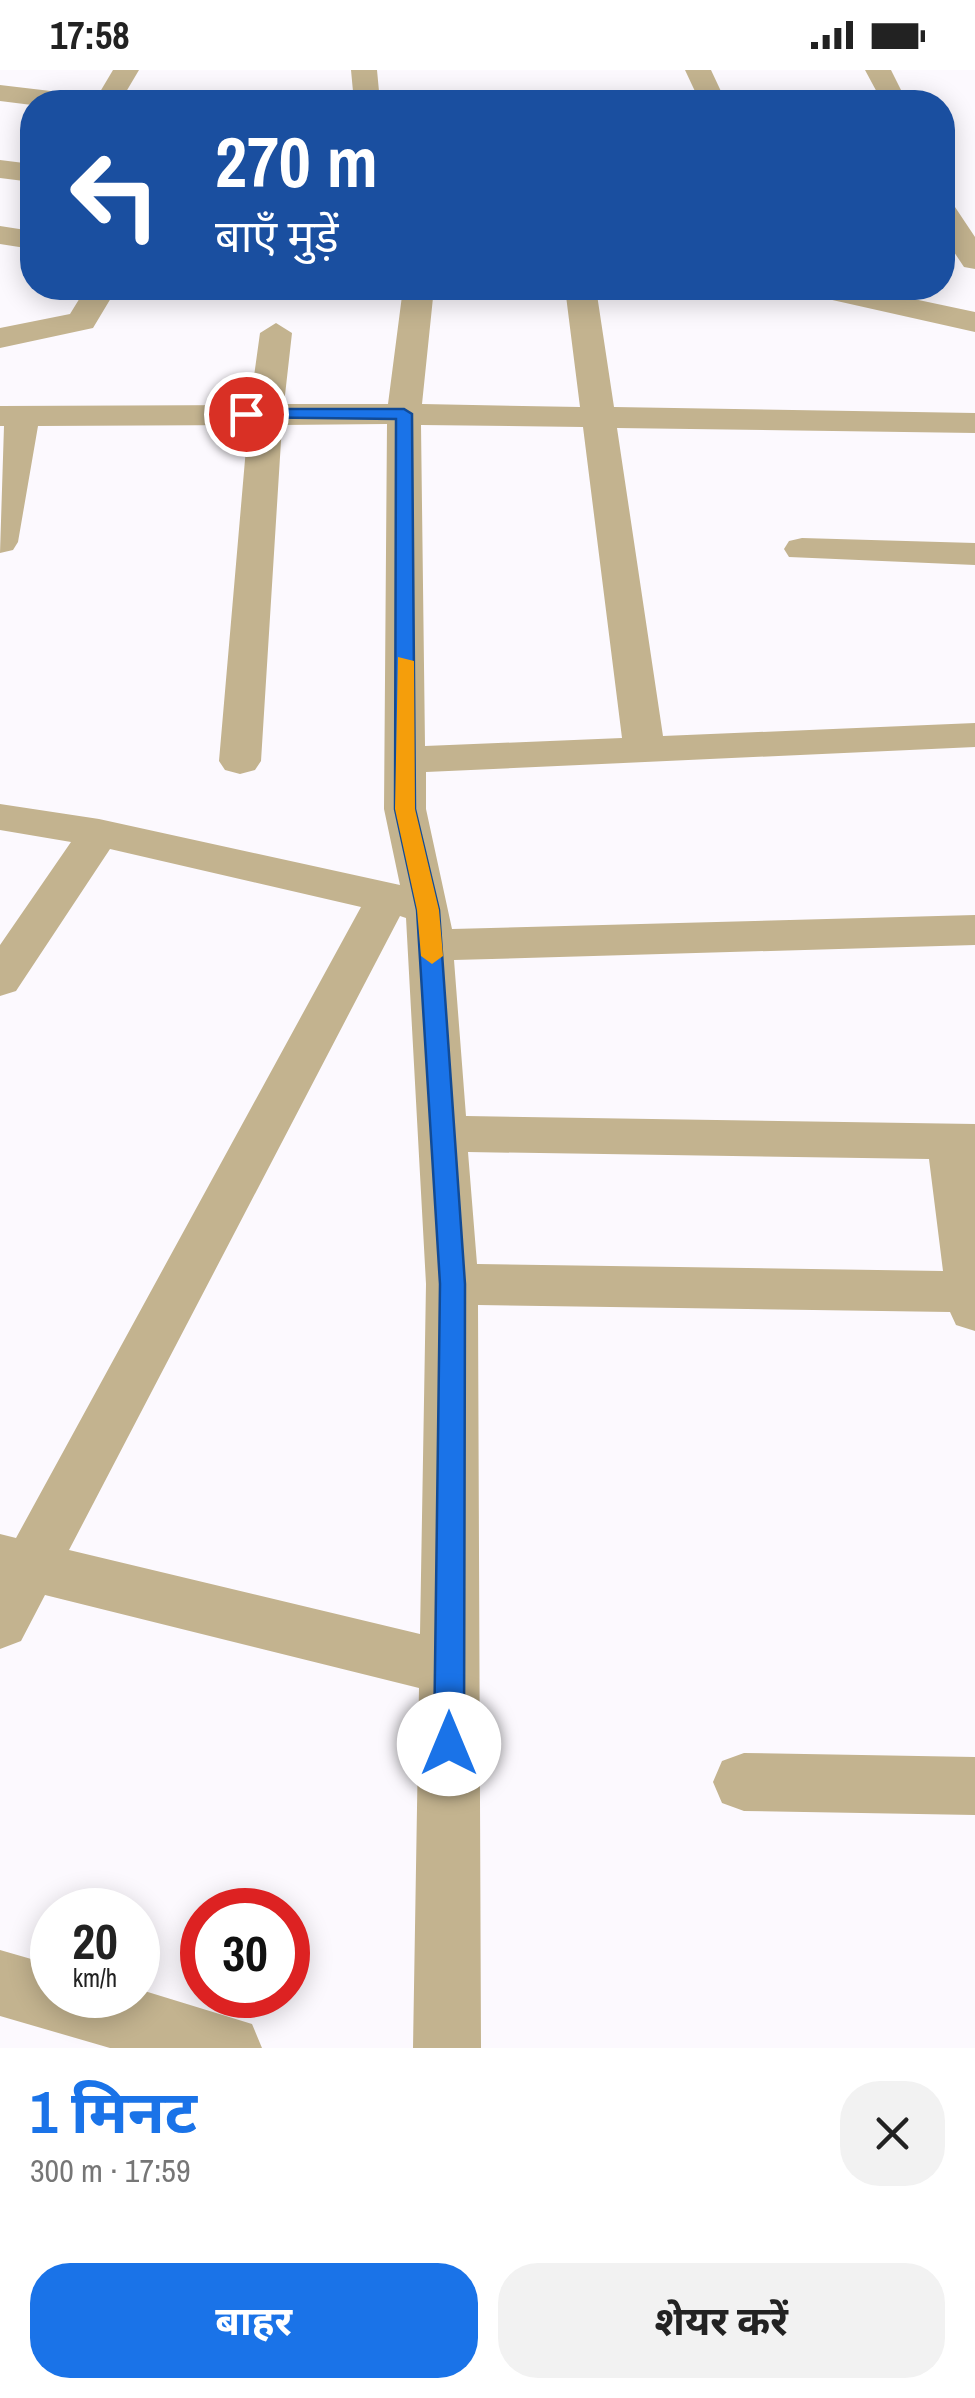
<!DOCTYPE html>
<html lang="hi">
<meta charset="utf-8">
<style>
:root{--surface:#fff;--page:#f2f2f2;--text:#222;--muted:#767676;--accent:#1a73e8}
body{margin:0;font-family:"Archivo Narrow","Noto Sans Devanagari",sans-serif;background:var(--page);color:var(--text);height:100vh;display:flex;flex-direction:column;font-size:38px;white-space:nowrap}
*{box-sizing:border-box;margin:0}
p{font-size:32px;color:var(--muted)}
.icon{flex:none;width:55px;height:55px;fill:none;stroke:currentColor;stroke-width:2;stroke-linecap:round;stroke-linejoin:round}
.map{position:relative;height:1978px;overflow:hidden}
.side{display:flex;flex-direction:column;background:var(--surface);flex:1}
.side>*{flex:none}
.top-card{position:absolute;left:20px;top:20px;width:935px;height:210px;border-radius:40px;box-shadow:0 5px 25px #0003;background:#1a4fa0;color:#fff;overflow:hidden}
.speed{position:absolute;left:30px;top:1818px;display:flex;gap:20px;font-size:50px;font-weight:700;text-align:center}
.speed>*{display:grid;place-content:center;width:130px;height:130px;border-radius:50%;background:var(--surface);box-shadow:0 5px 25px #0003;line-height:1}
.speed small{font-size:25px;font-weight:400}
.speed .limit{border:15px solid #d22;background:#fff;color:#111}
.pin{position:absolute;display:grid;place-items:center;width:85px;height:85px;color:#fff;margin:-42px;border:5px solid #fff;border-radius:50%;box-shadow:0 2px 10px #0007}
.me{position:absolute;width:110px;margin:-55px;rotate:0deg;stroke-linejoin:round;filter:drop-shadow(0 0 8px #0008)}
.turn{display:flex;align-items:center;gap:35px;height:210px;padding:0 30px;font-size:45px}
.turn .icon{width:130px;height:130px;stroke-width:2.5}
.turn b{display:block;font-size:70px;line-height:85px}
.round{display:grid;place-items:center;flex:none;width:105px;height:105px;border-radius:40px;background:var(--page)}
.headline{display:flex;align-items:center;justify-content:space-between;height:170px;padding:0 30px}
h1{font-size:60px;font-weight:700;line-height:75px;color:var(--accent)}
.button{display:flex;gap:20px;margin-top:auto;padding:20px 30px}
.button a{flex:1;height:115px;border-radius:40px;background:var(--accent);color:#fff;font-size:40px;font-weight:700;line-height:115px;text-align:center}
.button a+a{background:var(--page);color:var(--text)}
.status{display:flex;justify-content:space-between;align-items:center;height:70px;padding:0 50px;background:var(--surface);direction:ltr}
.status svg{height:28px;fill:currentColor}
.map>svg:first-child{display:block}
</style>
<div class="status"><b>17:58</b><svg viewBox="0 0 49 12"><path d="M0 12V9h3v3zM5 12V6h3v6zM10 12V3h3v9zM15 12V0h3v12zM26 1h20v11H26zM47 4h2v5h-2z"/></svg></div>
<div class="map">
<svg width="975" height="1978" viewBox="0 0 975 1978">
<rect width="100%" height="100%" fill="#fcf9fe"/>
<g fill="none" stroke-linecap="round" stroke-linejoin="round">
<path fill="#c3b38f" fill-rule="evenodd" d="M 113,0 L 139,0 L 120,32 L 94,32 Z
M 351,0 L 377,0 L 380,32 L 354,32 Z
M 685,0 L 711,0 L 726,32 L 700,32 Z
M 865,0 L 891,0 L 907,32 L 875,32 L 879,26 Z
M 0,15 L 76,24 L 90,32 L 32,35 L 0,31 Z
M 0,90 L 32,94 L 32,112 L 0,108 Z
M 942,131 L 953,134 L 975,167 L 975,199 L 964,197 L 942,164 Z
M 0,156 L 32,161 L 32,179 L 0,174 Z
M 86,218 L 117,218 L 93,258 L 0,278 L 0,258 L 70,244 Z
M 403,218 L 434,218 L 422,334 L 580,337 L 565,218 L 596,218 L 614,337 L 975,343 L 975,363 L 617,358 L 663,666 L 975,653 L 975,677 L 426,702 L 426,739 L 452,859 L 975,845 L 975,875 L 454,890 L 466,1046 L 975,1054 L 975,1261 L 956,1255 L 950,1242 L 478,1235 L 481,1978 L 413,1978 L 419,1618 L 45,1525 L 21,1571 L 0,1579 L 0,1464 L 16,1468 L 361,837 L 110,779 L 16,921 L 0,926 L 0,875 L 71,772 L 0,760 L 0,734 L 99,749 L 400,815 L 384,739 L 387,354 L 282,355 L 261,691 L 255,700 L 240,704 L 225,700 L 219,691 L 248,355 L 38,356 L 18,472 L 13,480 L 0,483 L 4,356 L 0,356 L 0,336 L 250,335 L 260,263 L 276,253 L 292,263 L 284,334 L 388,334 ZM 421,355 L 583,357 L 622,668 L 425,676 ZM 400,846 L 406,848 L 426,1214 L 420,1564 L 69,1480 ZM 468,1082 L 929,1089 L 943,1201 L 477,1194 Z
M 805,218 L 862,218 L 975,242 L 975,262 L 810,225 Z
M 802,468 L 975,473 L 975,495 L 789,487 L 784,479 L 789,471 Z
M 744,1683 L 975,1687 L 975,1745 L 744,1741 L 722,1733 L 713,1712 L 722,1691 Z
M 0,1880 L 52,1895 L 52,1925 L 138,1925 L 138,1919 L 252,1954 L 262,1978 L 110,1978 L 0,1946 Z"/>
</g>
<path fill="#1a73e8" stroke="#114b97" stroke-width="2.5" d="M 246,339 L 404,339 L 412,344 L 415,739 L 439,840 L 465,1214 L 464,1674 L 459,1684 L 449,1688 L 439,1684 L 434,1674 L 440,1214 L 417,840 L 395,739 L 396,349 L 240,347 L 237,344 Z"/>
<path fill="#f59e0b" d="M 398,587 L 414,591 L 415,739 L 439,840 L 443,886 L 432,894 L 421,886 L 417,840 L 395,739 Z"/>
</svg>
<div class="speed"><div>20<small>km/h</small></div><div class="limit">30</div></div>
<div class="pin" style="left:246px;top:344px;background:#d93025"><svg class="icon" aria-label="arrive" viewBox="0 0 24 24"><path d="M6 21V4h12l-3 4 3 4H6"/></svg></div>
<svg class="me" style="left:449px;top:1674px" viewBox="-20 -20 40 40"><circle r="19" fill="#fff"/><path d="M0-13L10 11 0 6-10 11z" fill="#1a73e8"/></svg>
<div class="top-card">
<div class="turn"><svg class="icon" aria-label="left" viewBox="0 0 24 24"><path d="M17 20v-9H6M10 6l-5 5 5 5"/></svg><div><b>270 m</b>बाएँ मुड़ें</div></div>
</div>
</div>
<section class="side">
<div class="headline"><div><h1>1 मिनट</h1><p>300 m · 17:59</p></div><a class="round"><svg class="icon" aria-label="close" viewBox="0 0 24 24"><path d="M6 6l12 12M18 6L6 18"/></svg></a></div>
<div class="button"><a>बाहर</a><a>शेयर करें</a></div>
</section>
